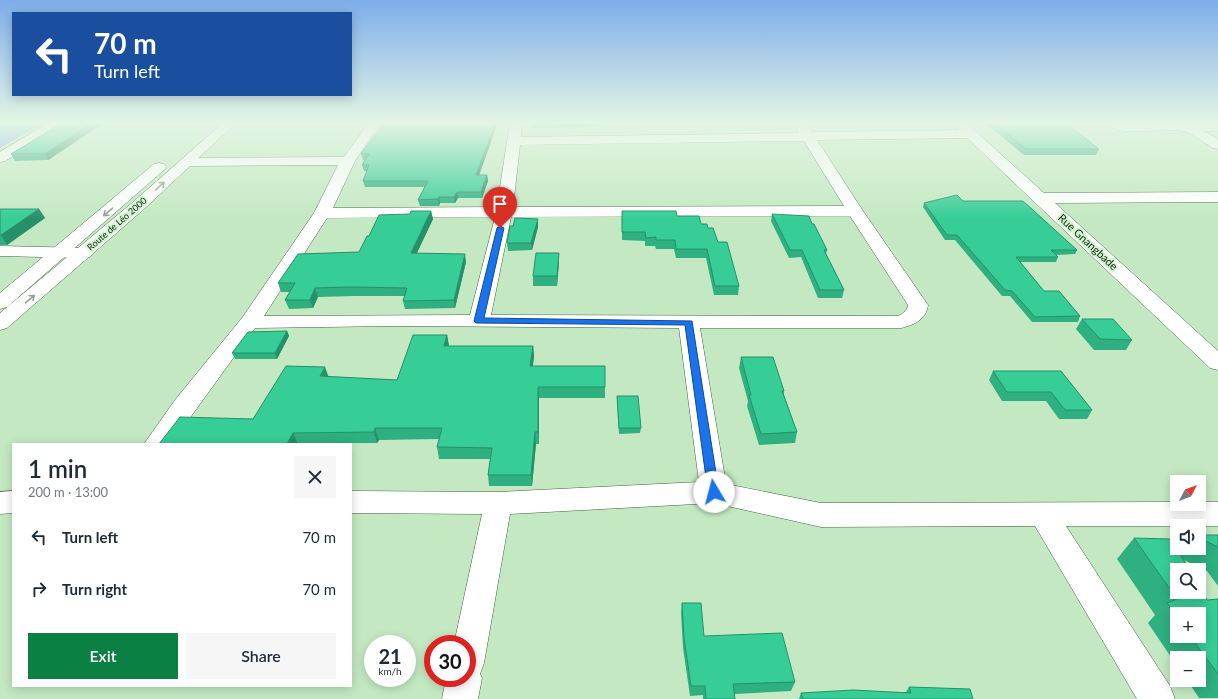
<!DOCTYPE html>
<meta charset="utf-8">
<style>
:root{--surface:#fff;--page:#f6f6f7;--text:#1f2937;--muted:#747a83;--accent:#0b8043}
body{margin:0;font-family:Lato,sans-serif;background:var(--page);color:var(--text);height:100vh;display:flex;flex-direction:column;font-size:15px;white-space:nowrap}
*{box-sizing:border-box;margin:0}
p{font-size:13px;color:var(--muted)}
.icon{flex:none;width:22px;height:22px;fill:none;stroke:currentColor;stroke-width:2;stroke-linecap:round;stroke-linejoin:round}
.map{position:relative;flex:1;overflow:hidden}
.panel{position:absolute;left:12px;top:443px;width:340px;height:244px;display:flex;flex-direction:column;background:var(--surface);border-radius:0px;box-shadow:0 2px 10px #0003}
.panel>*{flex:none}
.top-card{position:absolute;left:12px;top:12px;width:340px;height:84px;border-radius:0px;box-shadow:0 2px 10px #0003;background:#1a4fa0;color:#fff;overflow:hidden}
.needle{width:26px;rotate:49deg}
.controls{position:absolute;left:1170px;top:475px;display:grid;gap:8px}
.controls a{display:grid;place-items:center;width:36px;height:36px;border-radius:0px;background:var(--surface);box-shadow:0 2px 10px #0003;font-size:20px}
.speed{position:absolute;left:364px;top:635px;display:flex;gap:8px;font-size:20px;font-weight:700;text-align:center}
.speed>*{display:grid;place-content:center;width:52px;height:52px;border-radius:50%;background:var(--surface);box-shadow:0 2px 10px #0003;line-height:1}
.speed small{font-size:10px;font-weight:400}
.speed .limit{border:6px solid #d22;background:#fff;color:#111}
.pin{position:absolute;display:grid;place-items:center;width:34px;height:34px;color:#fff;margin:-41px -17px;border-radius:50% 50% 50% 0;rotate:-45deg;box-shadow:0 0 4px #0007}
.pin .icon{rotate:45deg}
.me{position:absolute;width:44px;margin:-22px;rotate:352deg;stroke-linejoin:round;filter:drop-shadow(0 0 3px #0008)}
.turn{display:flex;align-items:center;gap:14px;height:84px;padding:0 16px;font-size:18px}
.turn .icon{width:52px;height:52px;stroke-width:2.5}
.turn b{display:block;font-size:28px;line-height:34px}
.round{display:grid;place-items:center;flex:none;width:42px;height:42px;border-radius:0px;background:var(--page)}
.summary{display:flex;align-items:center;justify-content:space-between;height:68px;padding:0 16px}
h1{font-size:24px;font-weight:600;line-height:30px}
.cta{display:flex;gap:8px;margin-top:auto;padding:8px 16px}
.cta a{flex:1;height:46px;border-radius:0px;background:var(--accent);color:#fff;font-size:16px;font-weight:600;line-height:46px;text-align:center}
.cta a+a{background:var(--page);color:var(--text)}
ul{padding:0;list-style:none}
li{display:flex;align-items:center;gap:12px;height:52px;padding:0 16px}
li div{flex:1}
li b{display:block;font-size:15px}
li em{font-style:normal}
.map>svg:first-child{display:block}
</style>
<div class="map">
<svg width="1218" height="699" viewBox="0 0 1218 699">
<rect width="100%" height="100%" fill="#c4e9c2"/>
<path fill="#7da2ed" d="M 0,122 L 46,122 L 0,148 Z"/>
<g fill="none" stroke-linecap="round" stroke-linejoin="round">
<defs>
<path id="street" d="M 50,122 L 65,122 L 64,125 L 5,161 L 0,162 L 0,152 Z
M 369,122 L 381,122 L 355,161 L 333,208 L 497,207 L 510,122 L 522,122 L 521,137 L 799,133 L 793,122 L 805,122 L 812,132 L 959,130 L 954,124 L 955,122 L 965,122 L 1044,193 L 1218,192 L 1218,202 L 1055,203 L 1218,351 L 1218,370 L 1210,368 L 967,138 L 817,140 L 863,211 L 928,305 C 926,320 914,325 901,328 L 700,328 L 726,484 L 821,503 L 1177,502 L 1177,504 L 1199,504 L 1199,502 L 1218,502 L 1218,526 L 1066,526 L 1170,686 L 1175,699 L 1137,699 L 1035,526 L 821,527 L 714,503 L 510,514 L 484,663 L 480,674 L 482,678 L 478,699 L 442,699 L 446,678 L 467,678 L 467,644 L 454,644 L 482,514 L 351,513 L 351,491 L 498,492 L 699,482 L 679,328 L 392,326 L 255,328 L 171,444 L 144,444 L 175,400 L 242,318 L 314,213 L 338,165 L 187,166 L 182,165 L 180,162 L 182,159 L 187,158 L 344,157 ZM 804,141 L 844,206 L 513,207 L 520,145 ZM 850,216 L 908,305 C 907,311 904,313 898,316 L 491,315 L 511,217 ZM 495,217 L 470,315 L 264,316 L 327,218 Z
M 1105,122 L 1218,123 L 1218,131 L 1203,131 L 1218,139 L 1218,149 L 1213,148 C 1205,143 1191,133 1183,131 C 1166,127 1114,139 1105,122 Z
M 0,246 L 84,248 L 90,249 L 93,253 L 90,257 L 84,258 L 0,256 Z
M 13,491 L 13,513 L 0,514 L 0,492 Z"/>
<path id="secondary" d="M 224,122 L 237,122 L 144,209 L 7,328 L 0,330 L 0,313 L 132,203 Z
M 159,163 L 164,164 L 166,167 L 164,170 L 7,307 L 0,309 L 0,293 L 154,164 Z"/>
</defs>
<use href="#street" stroke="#426241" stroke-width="1"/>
<use href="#secondary" stroke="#426241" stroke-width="1"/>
<use href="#street" fill="#fff" fill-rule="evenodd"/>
<use href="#secondary" fill="#fff" fill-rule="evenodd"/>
</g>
<path fill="#2eb081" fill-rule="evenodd" d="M 64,122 L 105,122 L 48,160 L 15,161 L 11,154 Z
M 498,122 L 479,175 L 487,175 L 488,181 L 482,198 L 458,198 L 455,203 L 440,203 L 439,206 L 420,206 L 418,200 L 425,187 L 365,187 L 363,181 L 367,171 L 364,171 L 362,165 L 365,160 L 363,160 L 361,154 Z
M 600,122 L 600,127 L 532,128 L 531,124 Z
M 984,122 L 1047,122 L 1054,126 L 1099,149 L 1096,155 L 1024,155 Z
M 963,201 L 1077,250 L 1075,254 L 1056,255 L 1058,257 L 1056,262 L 1020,262 L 1044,291 L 1080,316 L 1078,322 L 1032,322 L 1010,296 L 1002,296 L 955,240 L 945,240 L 923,207 L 924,203 Z
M 0,209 L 39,209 L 45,218 L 7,245 L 0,245 Z
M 431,211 L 433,219 L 417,253 L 466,262 L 455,308 L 405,309 L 403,301 L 405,296 L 354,296 L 318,297 L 313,308 L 289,309 L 285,300 L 290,292 L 281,292 L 278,283 L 359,252 L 369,236 L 410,214 Z
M 622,211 L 677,216 L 701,224 L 708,228 L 718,242 L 739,286 L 738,295 L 714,295 L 706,258 L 676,258 L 674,249 L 656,249 L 655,246 L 645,246 L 645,241 L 622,240 Z
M 772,214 L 827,250 L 826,254 L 844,290 L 842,298 L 818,298 L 801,257 L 789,258 L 771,221 Z
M 538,219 L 538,227 L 532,250 L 508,251 L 507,243 L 513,226 Z
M 559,262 L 557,286 L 533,286 L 533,276 Z
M 1082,319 L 1132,340 L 1126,350 L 1094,350 L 1076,329 Z
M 287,331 L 289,336 L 277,359 L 235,359 L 232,353 Z
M 447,335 L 449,346 L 533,346 L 534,356 L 533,366 L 605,366 L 605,398 L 539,398 L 539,444 L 536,444 L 532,486 L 489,486 L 488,475 L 490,459 L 439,459 L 437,447 L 439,439 L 379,440 L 377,443 L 159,444 L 253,419 L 328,377 L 397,380 Z
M 741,357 L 784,391 L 784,395 L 797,432 L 795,443 L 759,445 L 747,406 L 748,401 L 739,368 Z
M 993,371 L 1061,371 L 1092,410 L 1087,419 L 1059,419 L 1046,401 L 1002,401 L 989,380 Z
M 617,401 L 641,428 L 640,433 L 619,434 Z
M 1199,535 L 1218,535 L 1218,586 L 1207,571 L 1184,560 L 1207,600 L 1218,599 L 1218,698 L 1199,698 L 1187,680 L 1199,680 L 1199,658 L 1177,658 L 1177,666 L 1148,623 L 1155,615 L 1117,559 L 1134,538 L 1177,551 L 1180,548 L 1199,548 ZM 1177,614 L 1199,636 L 1177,636 Z
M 682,603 L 704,636 L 795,682 L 791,691 L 735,694 L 735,699 L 703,699 L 703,695 L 690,696 L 683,648 L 681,613 Z
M 909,687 L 973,699 L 799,699 L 801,693 L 906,692 Z"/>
<path fill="#269069" d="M 93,122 L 105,122 L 48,160 L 45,154 Z
M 496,122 L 498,122 L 477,181 L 476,175 Z
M 487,175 L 488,181 L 482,198 L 481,192 Z
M 457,192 L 458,198 L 455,203 L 454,197 Z
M 439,197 L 440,203 L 439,206 L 438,199 Z
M 39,209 L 45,218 L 7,245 L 1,235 Z
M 431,211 L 433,219 L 413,261 L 411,253 Z
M 538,219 L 538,227 L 532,250 L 531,243 Z
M 559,253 L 559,262 L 557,286 L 557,276 Z
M 465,254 L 466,262 L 455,308 L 454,300 Z
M 315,288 L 318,297 L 313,308 L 310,300 Z
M 287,331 L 289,336 L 277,359 L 275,353 Z
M 447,335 L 449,346 L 446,357 L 444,346 Z
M 533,346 L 534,356 L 531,377 L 530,366 Z
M 325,367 L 329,378 L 320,376 Z
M 538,387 L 539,398 L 539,444 L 538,432 Z
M 375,428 L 379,440 L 377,443 L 374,432 Z
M 535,432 L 536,444 L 532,486 L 531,475 Z
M 293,433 L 298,444 L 287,444 Z"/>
<path fill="#36cd96" stroke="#269069" d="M 64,122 L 93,122 L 45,154 L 11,154 Z
M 385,122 L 496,122 L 476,175 L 487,175 L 481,192 L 457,192 L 454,197 L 439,197 L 438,199 L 418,200 L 428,181 L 363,181 L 369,165 L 362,165 L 369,154 L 361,154 Z
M 532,122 L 600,122 L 600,123 L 531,124 Z
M 993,122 L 1047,122 L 1054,126 L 1071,127 L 1099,149 L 1026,149 Z
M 957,195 L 963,201 L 1023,201 L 1077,250 L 1051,250 L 1058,257 L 1016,257 L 1044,291 L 1059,291 L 1080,316 L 1035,317 L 1012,291 L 1005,290 L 957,235 L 947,235 L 924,203 Z
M 0,209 L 39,209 L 1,235 L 0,235 Z
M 411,211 L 431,211 L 411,253 L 465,254 L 454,300 L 403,301 L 407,288 L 351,287 L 315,288 L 310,300 L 285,300 L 295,283 L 278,283 L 298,254 L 359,252 L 367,236 L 369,236 L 379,215 L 410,214 Z
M 622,211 L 676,211 L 677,216 L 699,216 L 701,224 L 707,224 L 708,228 L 713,228 L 718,242 L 727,242 L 739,286 L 715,286 L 707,249 L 676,249 L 675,240 L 656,240 L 656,237 L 646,238 L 645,232 L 622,232 Z
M 772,214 L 809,216 L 812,224 L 814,224 L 827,250 L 824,250 L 844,290 L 820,290 L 802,250 L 790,250 Z
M 515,218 L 538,219 L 531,243 L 507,243 L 510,226 L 513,226 Z
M 536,253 L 559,253 L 557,276 L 533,276 Z
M 1082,319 L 1113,319 L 1132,340 L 1100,339 Z
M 287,331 L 275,353 L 232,353 L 248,332 Z
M 413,335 L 447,335 L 444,346 L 533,346 L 530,366 L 605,366 L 605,387 L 538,387 L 538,432 L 535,432 L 531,475 L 488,475 L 492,448 L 437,447 L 442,428 L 375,428 L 374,432 L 293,433 L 287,444 L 159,444 L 180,417 L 253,419 L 286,366 L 325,367 L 320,376 L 397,380 Z
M 741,357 L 773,357 L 784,391 L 782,391 L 797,432 L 761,434 L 749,395 L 751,395 Z
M 993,371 L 1061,371 L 1092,410 L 1065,410 L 1051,392 L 1007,392 Z
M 617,396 L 638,396 L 641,428 L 619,428 Z
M 1199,535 L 1218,535 L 1218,547 L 1199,538 Z
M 1134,538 L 1170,539 L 1190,570 L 1177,570 L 1177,592 L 1199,592 L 1199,584 L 1207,600 L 1218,599 L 1218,674 L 1190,636 L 1199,636 L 1199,614 L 1177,614 L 1177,618 L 1167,603 L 1177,599 Z
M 682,603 L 701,603 L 704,636 L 782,633 L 795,682 L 733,684 L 735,699 L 706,699 L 705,686 L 691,686 L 684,638 Z
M 909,687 L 970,689 L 973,699 L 803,699 L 801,693 L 853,690 L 911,693 Z"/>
<defs><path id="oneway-shaft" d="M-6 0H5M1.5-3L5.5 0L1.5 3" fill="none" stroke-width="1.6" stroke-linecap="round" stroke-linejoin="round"/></defs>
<g stroke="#979d97">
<use href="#oneway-shaft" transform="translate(160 186) rotate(-42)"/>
<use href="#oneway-shaft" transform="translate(108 212) rotate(139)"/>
<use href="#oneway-shaft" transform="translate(30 299) rotate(-40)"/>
</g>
<linearGradient id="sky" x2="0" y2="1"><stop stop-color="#7dadea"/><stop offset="0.56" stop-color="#e4f5e4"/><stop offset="1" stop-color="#e4f5e4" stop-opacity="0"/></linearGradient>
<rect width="1218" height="219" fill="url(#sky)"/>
<path fill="#1a73e8" stroke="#114b97" d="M 500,226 L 504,228 L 484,318 L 692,321 L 719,492 L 718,495 L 714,497 L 710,495 L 708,492 L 685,325 L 476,323 L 474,321 L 497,228 Z"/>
<g text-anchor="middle" stroke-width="4" stroke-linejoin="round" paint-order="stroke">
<g font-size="9" fill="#172517" stroke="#d1f6cf">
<text transform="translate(117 224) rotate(-41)" y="3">Route de Léo 2000</text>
</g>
<g font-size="11" fill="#172517" stroke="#d1f6cf">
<text transform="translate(1088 242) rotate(43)" y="4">Rue Gnangbade</text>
</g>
</g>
</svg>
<div class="controls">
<a><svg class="needle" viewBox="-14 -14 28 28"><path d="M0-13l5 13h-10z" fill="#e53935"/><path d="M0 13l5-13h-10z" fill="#747a83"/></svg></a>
<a><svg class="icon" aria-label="sound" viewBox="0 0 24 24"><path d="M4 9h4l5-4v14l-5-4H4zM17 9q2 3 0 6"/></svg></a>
<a><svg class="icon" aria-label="search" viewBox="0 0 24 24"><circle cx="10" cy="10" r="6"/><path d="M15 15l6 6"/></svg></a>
<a>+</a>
<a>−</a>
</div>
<div class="speed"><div>21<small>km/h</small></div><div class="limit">30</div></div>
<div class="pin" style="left:500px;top:228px;background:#d93025"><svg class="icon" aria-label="arrive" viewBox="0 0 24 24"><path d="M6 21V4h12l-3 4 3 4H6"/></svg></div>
<svg class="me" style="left:714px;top:492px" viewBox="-20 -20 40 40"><circle r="19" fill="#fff"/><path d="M0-13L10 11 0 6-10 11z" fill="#1a73e8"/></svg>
<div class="top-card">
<div class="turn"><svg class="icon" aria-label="left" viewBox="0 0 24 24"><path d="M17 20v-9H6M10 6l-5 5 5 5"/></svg><div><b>70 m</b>Turn left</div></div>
</div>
<section class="panel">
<div class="summary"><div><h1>1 min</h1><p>200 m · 13:00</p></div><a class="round"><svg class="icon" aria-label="close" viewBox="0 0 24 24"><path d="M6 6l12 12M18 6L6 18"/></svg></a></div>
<ul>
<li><svg class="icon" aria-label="left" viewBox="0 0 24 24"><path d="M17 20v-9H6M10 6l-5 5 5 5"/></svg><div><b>Turn left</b></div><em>70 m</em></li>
<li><svg class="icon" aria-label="right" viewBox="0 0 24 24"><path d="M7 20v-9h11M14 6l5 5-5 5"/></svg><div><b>Turn right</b></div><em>70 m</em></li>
</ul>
<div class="cta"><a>Exit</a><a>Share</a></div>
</section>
</div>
